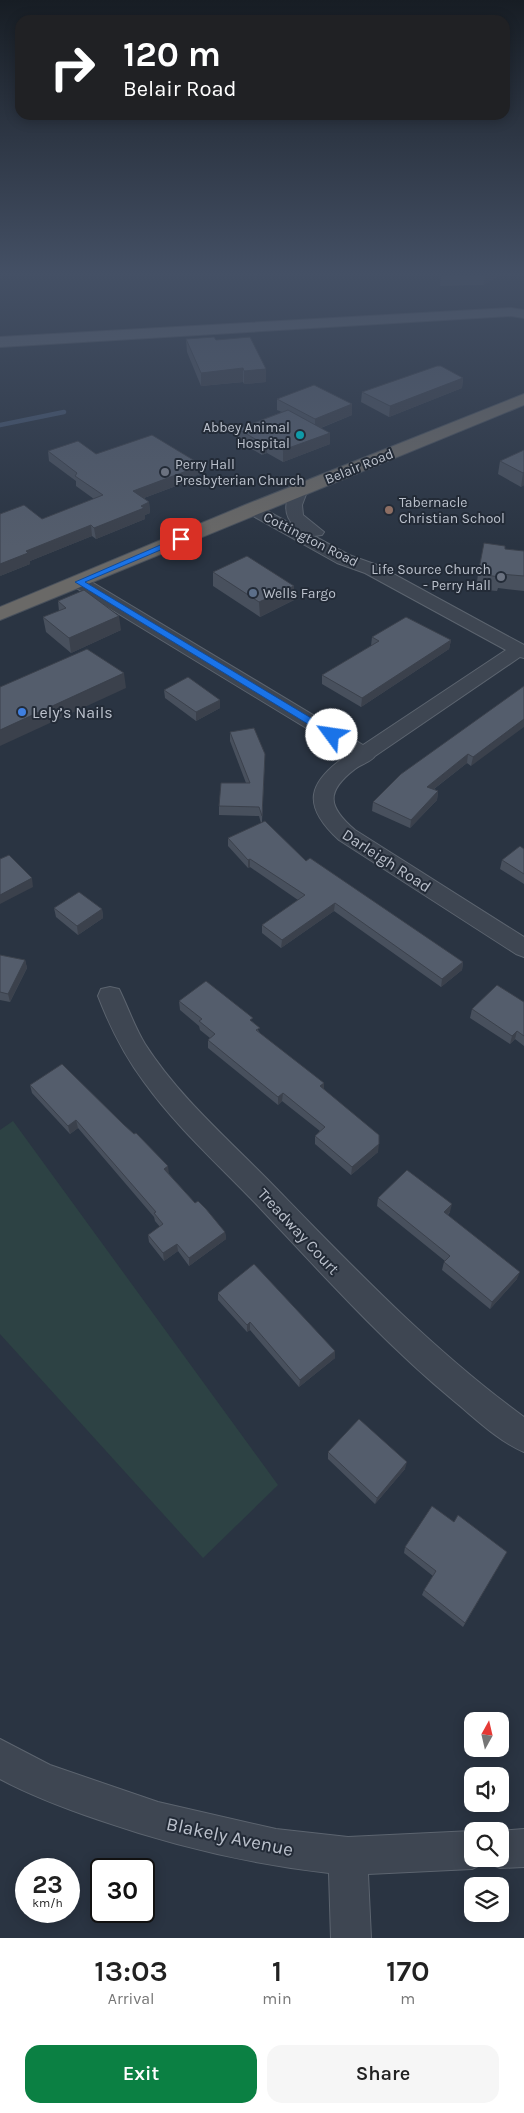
<!DOCTYPE html>
<meta charset="utf-8">
<style>
:root{--surface:#fff;--page:#f6f6f6;--text:#222;--muted:#767676;--accent:#0b8043}
body{margin:0;font-family:Karla,sans-serif;background:var(--page);color:var(--text);height:100vh;display:flex;flex-direction:column;font-size:19px;white-space:nowrap}
*{box-sizing:border-box;margin:0}
p{font-size:16px;color:var(--muted)}
.icon{flex:none;width:28px;height:28px;fill:none;stroke:currentColor;stroke-width:2;stroke-linecap:round;stroke-linejoin:round}
.map{position:relative;height:1938px;overflow:hidden}
.drawer{display:flex;flex-direction:column;background:var(--surface);flex:1}
.drawer>*{flex:none}
.hud{position:absolute;left:15px;top:15px;width:495px;height:105px;border-radius:15px;box-shadow:0 2px 12px #0003;background:#202124;color:#fff;overflow:hidden}
.needle{width:32px;rotate:8deg}
.fabs{position:absolute;left:464px;top:1712px;display:grid;gap:10px}
.fabs a{display:grid;place-items:center;width:45px;height:45px;border-radius:10px;background:var(--surface);box-shadow:0 2px 12px #0003;font-size:25px}
.speed{position:absolute;left:15px;top:1858px;display:flex;gap:10px;font-size:25px;font-weight:700;text-align:center}
.speed>*{display:grid;place-content:center;width:65px;height:65px;border-radius:50%;background:var(--surface);box-shadow:0 2px 12px #0003;line-height:1}
.speed small{font-size:12px;font-weight:400}
.speed .limit{border:2px solid #111;border-radius:8px;background:#fff;color:#111}
.pin{position:absolute;display:grid;place-items:center;width:42px;height:42px;color:#fff;margin:-21px;border-radius:10px;box-shadow:0 2px 8px #0006}
.me{position:absolute;width:55px;margin:-28px;rotate:301deg;stroke-linejoin:round;filter:drop-shadow(0 0 4px #0008)}
.turn{display:flex;align-items:center;gap:18px;height:105px;padding:0 25px;font-size:22px}
.turn .icon{width:65px;height:65px;stroke-width:2.5}
.turn b{display:block;font-size:35px;line-height:42px}
.eta{display:flex;justify-content:space-evenly;align-items:center;height:85px;text-align:center}
.eta b{font-size:30px;font-weight:600;line-height:35px}
.primary-button{display:flex;gap:10px;margin-top:auto;padding:10px 25px}
.primary-button a{flex:1;height:58px;border-radius:15px;background:var(--accent);color:#fff;font-size:20px;font-weight:600;line-height:58px;text-align:center}
.primary-button a+a{background:var(--page);color:var(--text)}
.map>svg:first-child{display:block}
</style>
<div class="map">
<svg width="524" height="1938" viewBox="0 0 524 1938">
<rect width="100%" height="100%" fill="#2a3442"/>
<path fill="#2d4244" d="M 13,1121 L 278,1485 L 203,1558 L 0,1334 L 0,1130 Z"/>
<g fill="none" stroke-linecap="round" stroke-linejoin="round">
<path stroke="#43536b" stroke-width="4.5" d="M 0,425 L 64,412"/>
<defs>
<path id="minor" d="M 300,484 L 306,486 L 308,489 L 302,505 L 303,515 L 324,532 L 322,535 L 314,536 L 349,555 L 377,565 L 524,645 L 524,658 L 520,657 L 375,756 C 371,762 361,764 355,769 C 325,792 328,807 355,830 L 524,937 L 524,957 L 516,954 L 339,840 C 301,805 307,782 349,754 L 73,586 L 70,582 L 73,578 L 79,577 L 85,578 L 363,745 L 506,650 L 365,573 L 337,563 L 246,512 L 244,509 L 246,506 L 258,506 L 295,526 C 282,515 285,499 294,486 Z
M 110,987 L 119,989 C 128,1007 134,1026 145,1044 C 179,1097 228,1139 272,1184 C 352,1266 431,1349 524,1417 L 524,1452 C 498,1441 476,1419 454,1401 C 383,1342 322,1274 259,1207 C 220,1166 177,1128 144,1082 C 124,1055 110,1027 98,996 L 101,989 Z
M 0,1739 L 50,1765 L 158,1802 L 276,1829 L 348,1837 L 472,1831 L 472,1859 L 500,1859 L 500,1831 L 496,1831 L 524,1829 L 524,1867 L 500,1868 L 486,1862 L 472,1869 L 368,1874 L 371,1938 L 331,1938 L 329,1873 C 249,1864 174,1846 99,1820 C 64,1808 32,1796 0,1779 Z"/>
<path id="primary" d="M 511,308 L 524,310 L 524,318 L 511,316 L 0,347 L 0,337 Z"/>
<path id="trunk" d="M 524,394 L 524,405 L 0,620 L 0,607 L 245,505 Z"/>
</defs>
<use href="#minor" stroke="#5c646f" stroke-width="2"/>
<use href="#primary" stroke="#484f5b" stroke-width="2"/>
<use href="#trunk" stroke="#49515c" stroke-width="2"/>
<use href="#minor" fill="#3e4652" fill-rule="evenodd"/>
<use href="#primary" fill="#5d6572" fill-rule="evenodd"/>
<use href="#trunk" fill="#6a6967" fill-rule="evenodd"/>
</g>
<path fill="#48505d" d="M 441,275 L 501,275 L 483,285 L 440,286 Z
M 186,339 L 216,340 L 266,382 L 244,384 L 243,382 L 201,386 L 187,352 Z
M 463,378 L 462,388 L 389,417 L 361,402 L 362,392 Z
M 277,399 L 352,404 L 352,415 L 321,428 L 330,444 L 283,462 L 267,453 L 262,455 L 238,441 L 238,429 L 282,412 L 277,410 Z
M 524,450 L 524,485 L 521,487 L 498,474 L 500,461 Z
M 48,451 L 96,454 L 200,474 L 192,477 L 192,480 L 144,498 L 149,502 L 150,513 L 145,515 L 145,519 L 96,539 L 92,536 L 30,561 L 30,564 L 0,576 L 42,519 L 94,499 L 76,486 L 76,481 L 49,461 Z
M 505,549 L 524,551 L 524,591 L 498,588 L 497,591 L 476,589 L 478,574 Z
M 213,572 L 294,600 L 260,617 L 213,586 Z
M 58,601 L 121,630 L 71,653 L 46,632 L 43,617 L 59,611 Z
M 372,637 L 451,640 L 449,649 L 361,707 L 322,684 L 322,675 L 371,646 Z
M 524,686 L 471,766 L 467,763 L 434,789 L 438,791 L 437,800 L 410,828 L 372,811 L 373,802 Z
M 164,690 L 220,700 L 220,708 L 196,721 L 165,698 Z
M 230,732 L 265,754 L 262,822 L 306,861 L 463,962 L 462,970 L 441,987 L 334,911 L 281,948 L 262,933 L 262,925 L 298,900 L 250,867 L 248,868 L 228,846 L 228,838 L 261,823 L 259,816 L 219,815 L 219,806 L 246,783 L 230,741 Z
M 524,849 L 524,884 L 500,869 L 502,860 Z
M 54,908 L 102,909 L 103,918 L 78,935 L 56,917 Z
M 0,955 L 25,960 L 27,968 L 10,1002 L 0,1000 Z
M 179,1001 L 253,1022 L 260,1033 L 324,1089 L 378,1152 L 351,1175 L 315,1144 L 315,1136 L 320,1131 L 282,1101 L 278,1105 L 208,1048 L 208,1040 L 210,1038 L 200,1030 L 199,1026 L 180,1010 Z
M 524,1002 L 524,1046 L 515,1039 L 510,1044 L 470,1018 L 472,1009 Z
M 30,1085 L 169,1174 L 195,1203 L 225,1232 L 226,1239 L 189,1266 L 178,1251 L 164,1261 L 149,1242 L 148,1235 L 160,1227 L 155,1221 L 154,1217 L 78,1128 L 70,1134 L 32,1093 Z
M 378,1198 L 450,1212 L 448,1215 L 517,1279 L 490,1309 L 442,1270 L 444,1262 L 445,1261 L 377,1206 Z
M 218,1293 L 335,1351 L 335,1358 L 299,1387 L 250,1330 L 247,1332 L 218,1300 Z
M 328,1452 L 405,1469 L 375,1504 L 328,1459 Z
M 405,1547 L 504,1557 L 463,1627 L 422,1595 L 424,1590 L 433,1576 L 404,1553 Z"/>
<path fill="#3b414c" d="M 485,275 L 501,275 L 483,285 Z
M 243,368 L 243,382 L 201,386 L 201,373 Z
M 266,369 L 266,382 L 244,384 L 244,371 Z
M 463,378 L 462,388 L 389,417 L 390,406 Z
M 352,404 L 352,415 L 315,430 L 315,419 Z
M 330,433 L 330,444 L 283,462 L 283,450 Z
M 267,442 L 267,453 L 262,455 L 262,443 Z
M 200,464 L 200,474 L 192,477 L 192,480 L 133,502 L 133,491 Z
M 524,472 L 524,485 L 521,487 L 523,473 Z
M 149,502 L 150,513 L 145,515 L 145,519 L 96,539 L 94,528 Z
M 91,525 L 92,536 L 30,561 L 30,564 L 0,576 L 0,564 L 26,551 Z
M 294,586 L 294,600 L 260,617 L 259,602 Z
M 119,616 L 121,630 L 71,653 L 69,638 Z
M 451,640 L 449,649 L 361,707 L 362,698 Z
M 124,673 L 126,688 L 0,746 L 0,730 Z
M 220,700 L 220,708 L 196,721 L 196,712 Z
M 524,719 L 524,727 L 471,766 L 473,757 Z
M 468,754 L 467,763 L 426,795 L 427,787 Z
M 438,791 L 437,800 L 410,828 L 411,820 Z
M 250,859 L 250,867 L 248,868 L 248,860 Z
M 32,878 L 33,887 L 0,904 L 0,895 Z
M 335,903 L 334,911 L 281,948 L 282,940 Z
M 102,909 L 103,918 L 78,935 L 77,926 Z
M 25,960 L 27,968 L 10,1002 L 8,994 Z
M 463,962 L 462,970 L 441,987 L 442,979 Z
M 517,1031 L 515,1039 L 510,1044 L 512,1036 Z
M 324,1083 L 324,1091 L 320,1086 Z
M 283,1093 L 282,1101 L 278,1105 L 278,1097 Z
M 76,1120 L 78,1128 L 70,1134 L 68,1126 Z
M 379,1144 L 378,1152 L 351,1175 L 352,1167 Z
M 168,1166 L 169,1174 L 164,1169 Z
M 452,1204 L 450,1212 L 442,1220 L 444,1212 Z
M 225,1232 L 226,1239 L 189,1266 L 189,1258 Z
M 177,1244 L 178,1251 L 164,1261 L 163,1253 Z
M 520,1272 L 517,1279 L 490,1309 L 492,1302 Z
M 250,1322 L 250,1330 L 247,1332 L 247,1325 Z
M 335,1351 L 335,1358 L 299,1387 L 300,1380 Z
M 407,1462 L 405,1469 L 375,1504 L 377,1498 Z"/>
<path fill="#545d6c" stroke="#3b414c" d="M 214,337 L 216,340 L 250,337 L 266,369 L 244,371 L 243,368 L 201,373 L 186,339 Z
M 437,366 L 441,366 L 463,378 L 390,406 L 362,392 Z
M 314,385 L 352,404 L 315,419 L 277,399 Z
M 288,410 L 330,433 L 283,450 L 267,442 L 262,443 L 238,429 Z
M 152,435 L 200,464 L 190,468 L 192,469 L 133,491 L 149,502 L 141,506 L 144,508 L 94,528 L 91,525 L 26,551 L 28,553 L 0,564 L 0,514 L 24,505 L 42,519 L 103,495 L 75,476 L 77,473 L 48,451 L 78,441 L 96,454 Z
M 524,450 L 524,472 L 523,473 L 500,461 Z
M 484,543 L 505,546 L 505,549 L 524,551 L 524,576 L 500,574 L 500,577 L 478,574 Z
M 247,556 L 294,586 L 259,602 L 213,572 Z
M 84,590 L 119,616 L 69,638 L 43,617 L 66,608 L 58,601 Z
M 406,617 L 451,640 L 362,698 L 322,675 L 379,641 L 372,637 Z
M 87,649 L 124,673 L 0,730 L 0,687 Z
M 188,677 L 220,700 L 196,712 L 164,690 Z
M 524,686 L 524,719 L 473,757 L 468,754 L 427,787 L 438,791 L 411,820 L 373,802 L 401,774 Z
M 254,728 L 265,754 L 262,816 L 259,807 L 219,806 L 221,783 L 250,783 L 230,732 Z
M 265,821 L 306,861 L 310,858 L 463,962 L 442,979 L 335,903 L 282,940 L 262,925 L 305,895 L 250,859 L 248,860 L 228,838 Z
M 520,846 L 524,849 L 524,874 L 502,860 Z
M 9,855 L 32,878 L 0,895 L 0,859 Z
M 79,892 L 102,909 L 77,926 L 54,908 Z
M 0,955 L 25,960 L 8,994 L 0,992 Z
M 206,981 L 253,1018 L 250,1020 L 260,1028 L 256,1030 L 324,1083 L 320,1086 L 379,1135 L 379,1144 L 352,1167 L 315,1136 L 325,1127 L 283,1093 L 278,1097 L 208,1040 L 215,1034 L 199,1021 L 202,1019 L 179,1001 Z
M 497,985 L 524,1002 L 524,1036 L 517,1031 L 512,1036 L 472,1009 Z
M 62,1064 L 123,1124 L 134,1134 L 136,1133 L 168,1166 L 164,1169 L 195,1203 L 198,1201 L 206,1209 L 225,1232 L 189,1258 L 177,1244 L 163,1253 L 148,1235 L 163,1224 L 154,1213 L 156,1212 L 76,1120 L 68,1126 L 30,1085 Z
M 407,1170 L 452,1204 L 444,1212 L 520,1272 L 492,1302 L 444,1262 L 450,1256 L 378,1198 Z
M 254,1264 L 335,1351 L 300,1380 L 250,1322 L 247,1325 L 218,1293 Z
M 359,1419 L 407,1462 L 377,1498 L 328,1452 Z
M 432,1506 L 454,1522 L 458,1515 L 507,1552 L 465,1623 L 424,1590 L 436,1571 L 405,1547 Z"/>
<linearGradient id="sky" x2="0" y2="1"><stop stop-color="#171d24"/><stop offset="0.5" stop-color="#445065"/><stop offset="1" stop-color="#445065" stop-opacity="0"/></linearGradient>
<rect width="524" height="547" fill="url(#sky)"/>
<path fill="#1a73e8" stroke="#114b97" d="M 181,536 L 184,537 L 184,540 L 85,582 L 336,733 L 336,737 L 329,737 L 75,582 Z"/>
<circle fill="#0f9aa8" stroke="#232b37" stroke-width="2" cx="300" cy="435" r="5"/>
<g fill="#6b7280" stroke="#232b37" stroke-width="2">
<circle cx="165" cy="472" r="5"/>
<circle cx="501" cy="577" r="5"/>
</g>
<circle fill="#8d6e63" stroke="#232b37" stroke-width="2" cx="389" cy="510" r="5"/>
<circle fill="#5c6f8a" stroke="#232b37" stroke-width="2" cx="253" cy="593" r="5"/>
<circle fill="#3f7fe0" stroke="#232b37" stroke-width="2" cx="22" cy="712" r="5"/>
<g text-anchor="middle" stroke-width="4" stroke-linejoin="round" paint-order="stroke">
<g font-size="14" fill="#bbc1cc" stroke="#232b37" text-anchor="start">
<text x="290" y="432" text-anchor="end">Abbey Animal<tspan x="290" dy="16">Hospital</tspan></text>
<text x="175" y="469">Perry Hall<tspan x="175" dy="16">Presbyterian Church</tspan></text>
<text x="399" y="507">Tabernacle<tspan x="399" dy="16">Christian School</tspan></text>
<text x="491" y="574" text-anchor="end">Life Source Church<tspan x="491" dy="16">- Perry Hall</tspan></text>
<text x="263" y="598">Wells Fargo</text>
</g>
<g font-size="14" fill="#bbc1cc" stroke="#232b37">
<text transform="translate(359 466) rotate(-22)" y="5">Belair Road</text>
<text transform="translate(311 539) rotate(27)" y="5">Cottington Road</text>
</g>
<g font-size="16" fill="#bbc1cc" stroke="#232b37" text-anchor="start">
<text x="32" y="718">Lely’s Nails</text>
</g>
<g font-size="16" fill="#bbc1cc" stroke="#232b37">
<text transform="translate(387 860) rotate(33)" y="6">Darleigh Road</text>
<text transform="translate(299 1231) rotate(47)" y="6">Treadway Court</text>
</g>
<g font-size="19" fill="#bbc1cc" stroke="#232b37">
<text transform="translate(230 1836) rotate(12)" y="7">Blakely Avenue</text>
</g>
</g>
</svg>
<div class="fabs">
<a><svg class="needle" viewBox="-14 -14 28 28"><path d="M0-13l5 13h-10z" fill="#e53935"/><path d="M0 13l5-13h-10z" fill="#767676"/></svg></a>
<a><svg class="icon" aria-label="sound" viewBox="0 0 24 24"><path d="M4 9h4l5-4v14l-5-4H4zM17 9q2 3 0 6"/></svg></a>
<a><svg class="icon" aria-label="search" viewBox="0 0 24 24"><circle cx="10" cy="10" r="6"/><path d="M15 15l6 6"/></svg></a>
<a><svg class="icon" aria-label="layers" viewBox="0 0 24 24"><path d="M12 4l9 5-9 5-9-5zM3 14l9 5 9-5"/></svg></a>
</div>
<div class="speed"><div>23<small>km/h</small></div><div class="limit">30</div></div>
<div class="pin" style="left:181px;top:539px;background:#d93025"><svg class="icon" aria-label="arrive" viewBox="0 0 24 24"><path d="M6 21V4h12l-3 4 3 4H6"/></svg></div>
<svg class="me" style="left:332px;top:735px" viewBox="-20 -20 40 40"><circle r="19" fill="#fff"/><path d="M0-13L10 11 0 6-10 11z" fill="#1a73e8"/></svg>
<div class="hud">
<div class="turn"><svg class="icon" aria-label="right" viewBox="0 0 24 24"><path d="M7 20v-9h11M14 6l5 5-5 5"/></svg><div><b>120 m</b>Belair Road</div></div>
</div>
</div>
<section class="drawer">
<div class="eta">
<div><b>13:03</b><p>Arrival</p></div>
<div><b>1</b><p>min</p></div>
<div><b>170</b><p>m</p></div>
</div>
<div class="primary-button"><a>Exit</a><a>Share</a></div>
</section>
